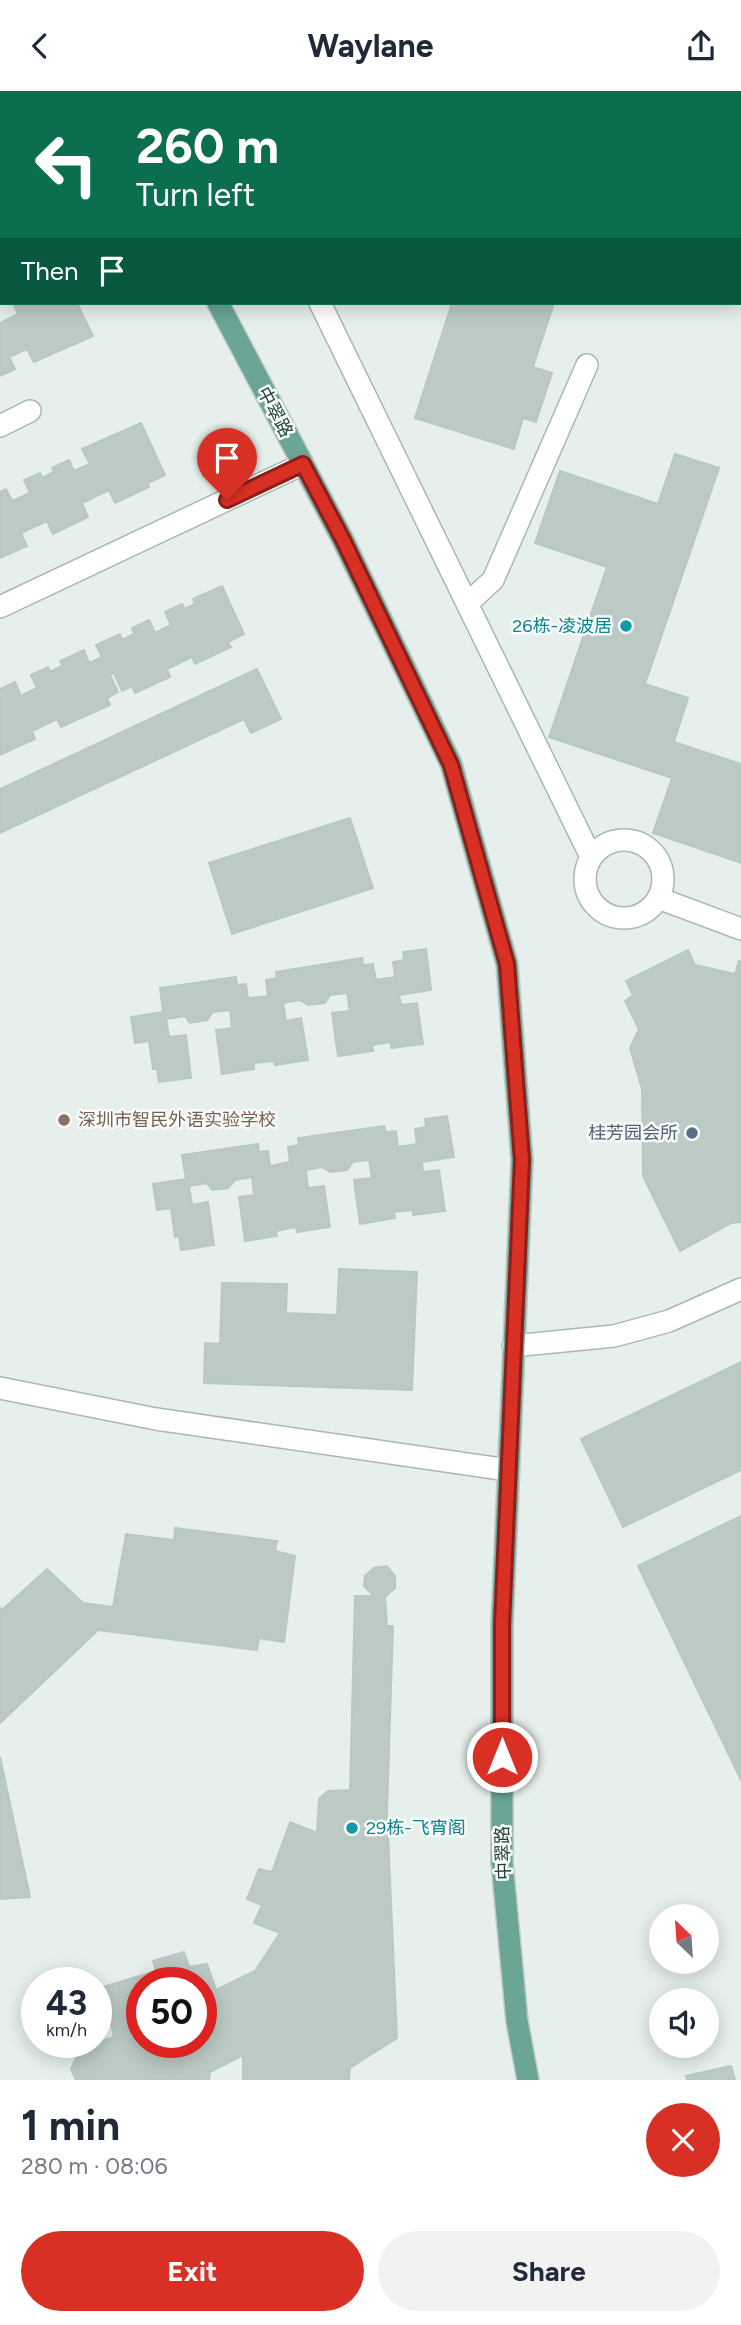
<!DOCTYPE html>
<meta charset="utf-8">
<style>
:root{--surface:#fff;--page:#f2f2f3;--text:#1f2937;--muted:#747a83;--accent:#d93025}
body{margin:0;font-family:Figtree,"Noto Sans SC",sans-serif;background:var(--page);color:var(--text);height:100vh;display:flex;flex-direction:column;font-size:26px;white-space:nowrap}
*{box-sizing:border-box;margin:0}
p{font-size:23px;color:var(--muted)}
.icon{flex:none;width:38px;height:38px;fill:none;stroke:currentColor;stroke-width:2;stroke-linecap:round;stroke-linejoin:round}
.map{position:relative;height:1989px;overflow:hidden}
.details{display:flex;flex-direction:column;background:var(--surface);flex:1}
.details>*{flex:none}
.hud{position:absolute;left:0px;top:0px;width:742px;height:214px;box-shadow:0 4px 18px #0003;background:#0b6e4f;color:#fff;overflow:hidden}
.needle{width:46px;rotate:335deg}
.controls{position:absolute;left:649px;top:1813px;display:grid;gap:14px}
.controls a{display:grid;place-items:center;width:70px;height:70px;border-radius:50%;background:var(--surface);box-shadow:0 4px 18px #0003;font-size:35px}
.speed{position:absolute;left:21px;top:1876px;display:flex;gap:14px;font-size:35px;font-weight:700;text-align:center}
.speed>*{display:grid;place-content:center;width:91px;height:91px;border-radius:50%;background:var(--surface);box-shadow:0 4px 18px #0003;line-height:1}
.speed small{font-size:18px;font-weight:400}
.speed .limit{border:10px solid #d22;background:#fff;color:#111}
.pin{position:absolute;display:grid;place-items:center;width:60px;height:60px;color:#fff;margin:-72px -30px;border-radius:50% 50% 50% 0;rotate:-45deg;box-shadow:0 0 7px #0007}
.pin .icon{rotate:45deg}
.me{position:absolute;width:77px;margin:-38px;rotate:0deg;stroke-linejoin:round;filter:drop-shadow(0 0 5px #0008)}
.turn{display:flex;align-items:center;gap:24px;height:147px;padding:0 21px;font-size:32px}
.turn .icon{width:91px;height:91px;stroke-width:2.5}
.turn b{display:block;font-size:49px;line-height:60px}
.then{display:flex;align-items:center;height:66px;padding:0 21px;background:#0003;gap:14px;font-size:26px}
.round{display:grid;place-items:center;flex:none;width:74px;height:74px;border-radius:37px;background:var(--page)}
.headline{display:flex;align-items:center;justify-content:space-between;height:119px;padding:0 21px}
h1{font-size:42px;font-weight:700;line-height:52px}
.button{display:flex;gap:14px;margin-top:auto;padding:14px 21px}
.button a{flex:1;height:80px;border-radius:42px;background:var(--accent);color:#fff;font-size:28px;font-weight:700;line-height:80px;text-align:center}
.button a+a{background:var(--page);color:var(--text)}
header{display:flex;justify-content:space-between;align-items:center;height:91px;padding:0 21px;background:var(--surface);font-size:32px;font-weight:700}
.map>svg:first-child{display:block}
</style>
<header><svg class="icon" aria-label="back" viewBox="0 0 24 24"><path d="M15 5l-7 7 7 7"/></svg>Waylane<svg class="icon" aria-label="share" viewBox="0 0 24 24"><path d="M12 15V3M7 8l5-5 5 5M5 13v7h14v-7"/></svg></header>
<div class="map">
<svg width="741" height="1989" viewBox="0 0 741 1989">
<rect width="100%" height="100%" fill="#e6efeb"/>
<path fill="#bbcac4" stroke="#b8c9c2" stroke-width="2" fill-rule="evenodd" d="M 276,0 L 406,0 L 405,2 L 276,2 Z
M 703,0 L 741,0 L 741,114 L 740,2 L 703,2 Z
M 13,212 L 77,212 L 93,245 L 34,271 L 27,258 L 9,266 L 15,278 L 0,285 L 0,232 L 18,223 Z
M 452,212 L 554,212 L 533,276 L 552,282 L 536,331 L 523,327 L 514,358 L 415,327 Z
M 141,332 L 165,384 L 148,392 L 149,396 L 115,412 L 109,399 L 82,412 L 88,426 L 53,443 L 47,430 L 21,442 L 27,455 L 0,467 L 0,401 L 6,398 L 12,410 L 30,402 L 24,389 L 40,382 L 42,387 L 54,381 L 52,377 L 69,369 L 74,380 L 90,373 L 82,358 Z
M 675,363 L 719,377 L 645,593 L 688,607 L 674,651 L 741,673 L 741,772 L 653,742 L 672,687 L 549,646 L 607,476 L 535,452 L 560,380 L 658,413 Z
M 222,495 L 244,543 L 228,551 L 231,556 L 195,573 L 192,566 L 167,578 L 170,586 L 135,602 L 132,595 L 122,600 L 114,582 L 110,584 L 118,601 L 107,607 L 110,614 L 61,636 L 57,628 L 32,640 L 35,648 L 0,664 L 0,605 L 2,604 L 0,598 L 15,591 L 21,605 L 37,597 L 31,584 L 48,576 L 50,581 L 62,575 L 60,570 L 84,559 L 89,572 L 102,566 L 96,554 L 120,543 L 122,549 L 134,543 L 132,537 L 149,529 L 155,542 L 171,534 L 165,521 L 182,513 L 185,518 L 195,513 L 193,508 Z
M 257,578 L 281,628 L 251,642 L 244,628 L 0,742 L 0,698 Z
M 350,727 L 373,797 L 232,843 L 209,772 Z
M 426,858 L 431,899 L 399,904 L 401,914 L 417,912 L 423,953 L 391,957 L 391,951 L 372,954 L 373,960 L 338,965 L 332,922 L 350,920 L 347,902 L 330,904 L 325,912 L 308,914 L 300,909 L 283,912 L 286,930 L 301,927 L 308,969 L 275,974 L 274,970 L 254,972 L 254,978 L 222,983 L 216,939 L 232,937 L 230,919 L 213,921 L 207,929 L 190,932 L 185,925 L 166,928 L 169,946 L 186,944 L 191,987 L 159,991 L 157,978 L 153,978 L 149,950 L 135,952 L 131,926 L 163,921 L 160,897 L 236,886 L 237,894 L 246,893 L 248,907 L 268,905 L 266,889 L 277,887 L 276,881 L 362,867 L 363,874 L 373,873 L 376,889 L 395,886 L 393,871 L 404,869 L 403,861 Z
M 688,859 L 695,874 L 735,883 L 739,870 L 741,871 L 741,1131 L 731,1132 L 680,1160 L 643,1085 L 642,998 L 630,957 L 639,938 L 625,910 L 633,904 L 626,890 Z
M 447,1025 L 454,1066 L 422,1071 L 423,1081 L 439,1079 L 445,1120 L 413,1124 L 413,1119 L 394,1121 L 395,1127 L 360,1133 L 354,1089 L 372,1087 L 369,1069 L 353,1071 L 347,1079 L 330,1081 L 322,1076 L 306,1079 L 308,1097 L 324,1095 L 330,1136 L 297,1141 L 296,1136 L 276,1140 L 277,1145 L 245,1150 L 239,1106 L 254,1104 L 252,1086 L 235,1089 L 228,1097 L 212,1099 L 207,1092 L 189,1095 L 192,1114 L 208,1111 L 214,1154 L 181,1159 L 179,1145 L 175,1146 L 171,1117 L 157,1119 L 153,1093 L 186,1088 L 182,1064 L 258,1053 L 259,1061 L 268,1060 L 270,1075 L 290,1071 L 288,1056 L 299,1054 L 298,1047 L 384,1035 L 386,1041 L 396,1040 L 398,1056 L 417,1053 L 415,1038 L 426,1036 L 425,1028 Z
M 339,1178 L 417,1181 L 412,1299 L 204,1292 L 205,1252 L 220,1253 L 222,1192 L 287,1193 L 286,1222 L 337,1224 Z
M 741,1271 L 741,1379 L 623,1436 L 581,1348 Z
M 741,1425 L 741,1689 L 638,1475 Z
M 175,1437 L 277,1450 L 275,1460 L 295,1465 L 284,1551 L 259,1547 L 257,1559 L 98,1539 L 0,1632 L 0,1517 L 2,1519 L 47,1478 L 83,1512 L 113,1516 L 126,1443 L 174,1449 Z
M 387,1475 L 395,1485 L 395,1497 L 385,1506 L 387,1535 L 393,1535 L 387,1720 L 397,1947 L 350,1977 L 349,1989 L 243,1989 L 243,1964 L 210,1981 L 209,1989 L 76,1989 L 71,1978 L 81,1956 L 114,1946 L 103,1896 L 156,1880 L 153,1870 L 184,1861 L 189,1876 L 207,1873 L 216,1899 L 255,1880 L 280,1842 L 254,1832 L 262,1814 L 247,1808 L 259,1778 L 272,1781 L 290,1731 L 317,1742 L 319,1708 L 328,1700 L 350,1699 L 355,1505 L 374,1505 L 364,1495 L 365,1485 L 374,1477 ZM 142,1892 L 201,1892 L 201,1951 L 142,1951 Z
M 0,1666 L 30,1806 L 0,1808 Z
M 731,1975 L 735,1989 L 687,1989 L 686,1985 Z"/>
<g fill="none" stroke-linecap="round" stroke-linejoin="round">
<defs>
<path id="minor" d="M 215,0 L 216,2
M 0,149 L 2,148
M 320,212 L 591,766
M 0,335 L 30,320
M 468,512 L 493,489 L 587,274
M 0,516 L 303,373
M585 788a39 39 0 1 1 78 0a39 39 0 1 1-78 0Z
M 658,807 L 741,838
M 513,1255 L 614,1245 L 669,1230 L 741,1198
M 0,1297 L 156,1328 L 508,1379"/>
<path id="major" d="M 104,0 L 106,2
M 218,212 L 343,449 L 451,673 L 507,873 L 522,1069 L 502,1534 L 502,1772 L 517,1930 L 528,1989"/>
</defs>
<use href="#minor" stroke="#a8b8b2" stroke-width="24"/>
<use href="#major" stroke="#c2cac8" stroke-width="24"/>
<use href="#minor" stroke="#fff" stroke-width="21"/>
<use href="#major" stroke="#6aa596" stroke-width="21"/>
</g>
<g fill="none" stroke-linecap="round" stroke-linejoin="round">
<defs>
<path id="route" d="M 227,409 L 303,373 L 343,449 L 451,674 L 507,873 L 522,1069 L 502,1534 L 502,1666"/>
</defs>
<use href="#route" stroke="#8d1f18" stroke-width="18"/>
<use href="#route" stroke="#d93025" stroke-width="12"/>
</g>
<g fill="#0f9aa8" stroke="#f7fbf9" stroke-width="2.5">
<circle cx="626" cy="535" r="7"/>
<circle cx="352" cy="1737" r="7"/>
</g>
<circle fill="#8d6e63" stroke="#f7fbf9" stroke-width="2.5" cx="64" cy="1029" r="7"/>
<circle fill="#5c6f8a" stroke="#f7fbf9" stroke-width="2.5" cx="692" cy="1042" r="7"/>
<g text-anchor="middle" stroke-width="5" stroke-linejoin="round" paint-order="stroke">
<g font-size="18" fill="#24423a" stroke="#f7fbf9">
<text transform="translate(275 321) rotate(62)" y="6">中翠路</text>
<text transform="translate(503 1762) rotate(-92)" y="6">中翠路</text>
</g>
<g font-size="18" fill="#0d838f" stroke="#f7fbf9" text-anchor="end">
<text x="612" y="541">26栋-凌波居</text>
<text x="366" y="1743" text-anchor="start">29栋-飞宵阁</text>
</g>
<g font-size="18" fill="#785e54" stroke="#f7fbf9" text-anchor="start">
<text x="78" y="1035">深圳市智民外语实验学校</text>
</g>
<g font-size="18" fill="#4e5e75" stroke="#f7fbf9" text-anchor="end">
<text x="678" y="1048">桂芳园会所</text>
</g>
</g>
</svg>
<div class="controls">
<a><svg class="needle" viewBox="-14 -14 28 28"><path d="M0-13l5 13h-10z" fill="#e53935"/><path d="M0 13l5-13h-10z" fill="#747a83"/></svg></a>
<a><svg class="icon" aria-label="sound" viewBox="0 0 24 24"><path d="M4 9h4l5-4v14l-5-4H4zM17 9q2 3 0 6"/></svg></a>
</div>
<div class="speed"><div>43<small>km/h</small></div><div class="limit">50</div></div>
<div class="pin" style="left:227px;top:409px;background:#d93025"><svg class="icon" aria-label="arrive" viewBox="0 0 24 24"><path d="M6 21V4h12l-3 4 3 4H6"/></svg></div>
<svg class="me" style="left:502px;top:1666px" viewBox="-20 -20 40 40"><circle r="17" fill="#d93025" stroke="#fff" stroke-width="3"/><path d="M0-11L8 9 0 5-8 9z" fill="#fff"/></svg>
<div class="hud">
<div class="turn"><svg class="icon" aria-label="left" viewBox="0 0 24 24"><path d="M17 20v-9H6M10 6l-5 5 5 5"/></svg><div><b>260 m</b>Turn left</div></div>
<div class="then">Then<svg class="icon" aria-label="arrive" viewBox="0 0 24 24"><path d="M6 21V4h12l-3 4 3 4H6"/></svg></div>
</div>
</div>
<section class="details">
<div class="headline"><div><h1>1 min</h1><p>280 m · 08:06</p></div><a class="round" style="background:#d93025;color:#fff"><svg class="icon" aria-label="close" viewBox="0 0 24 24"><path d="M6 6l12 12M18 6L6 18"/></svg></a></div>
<div class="button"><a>Exit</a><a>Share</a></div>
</section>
